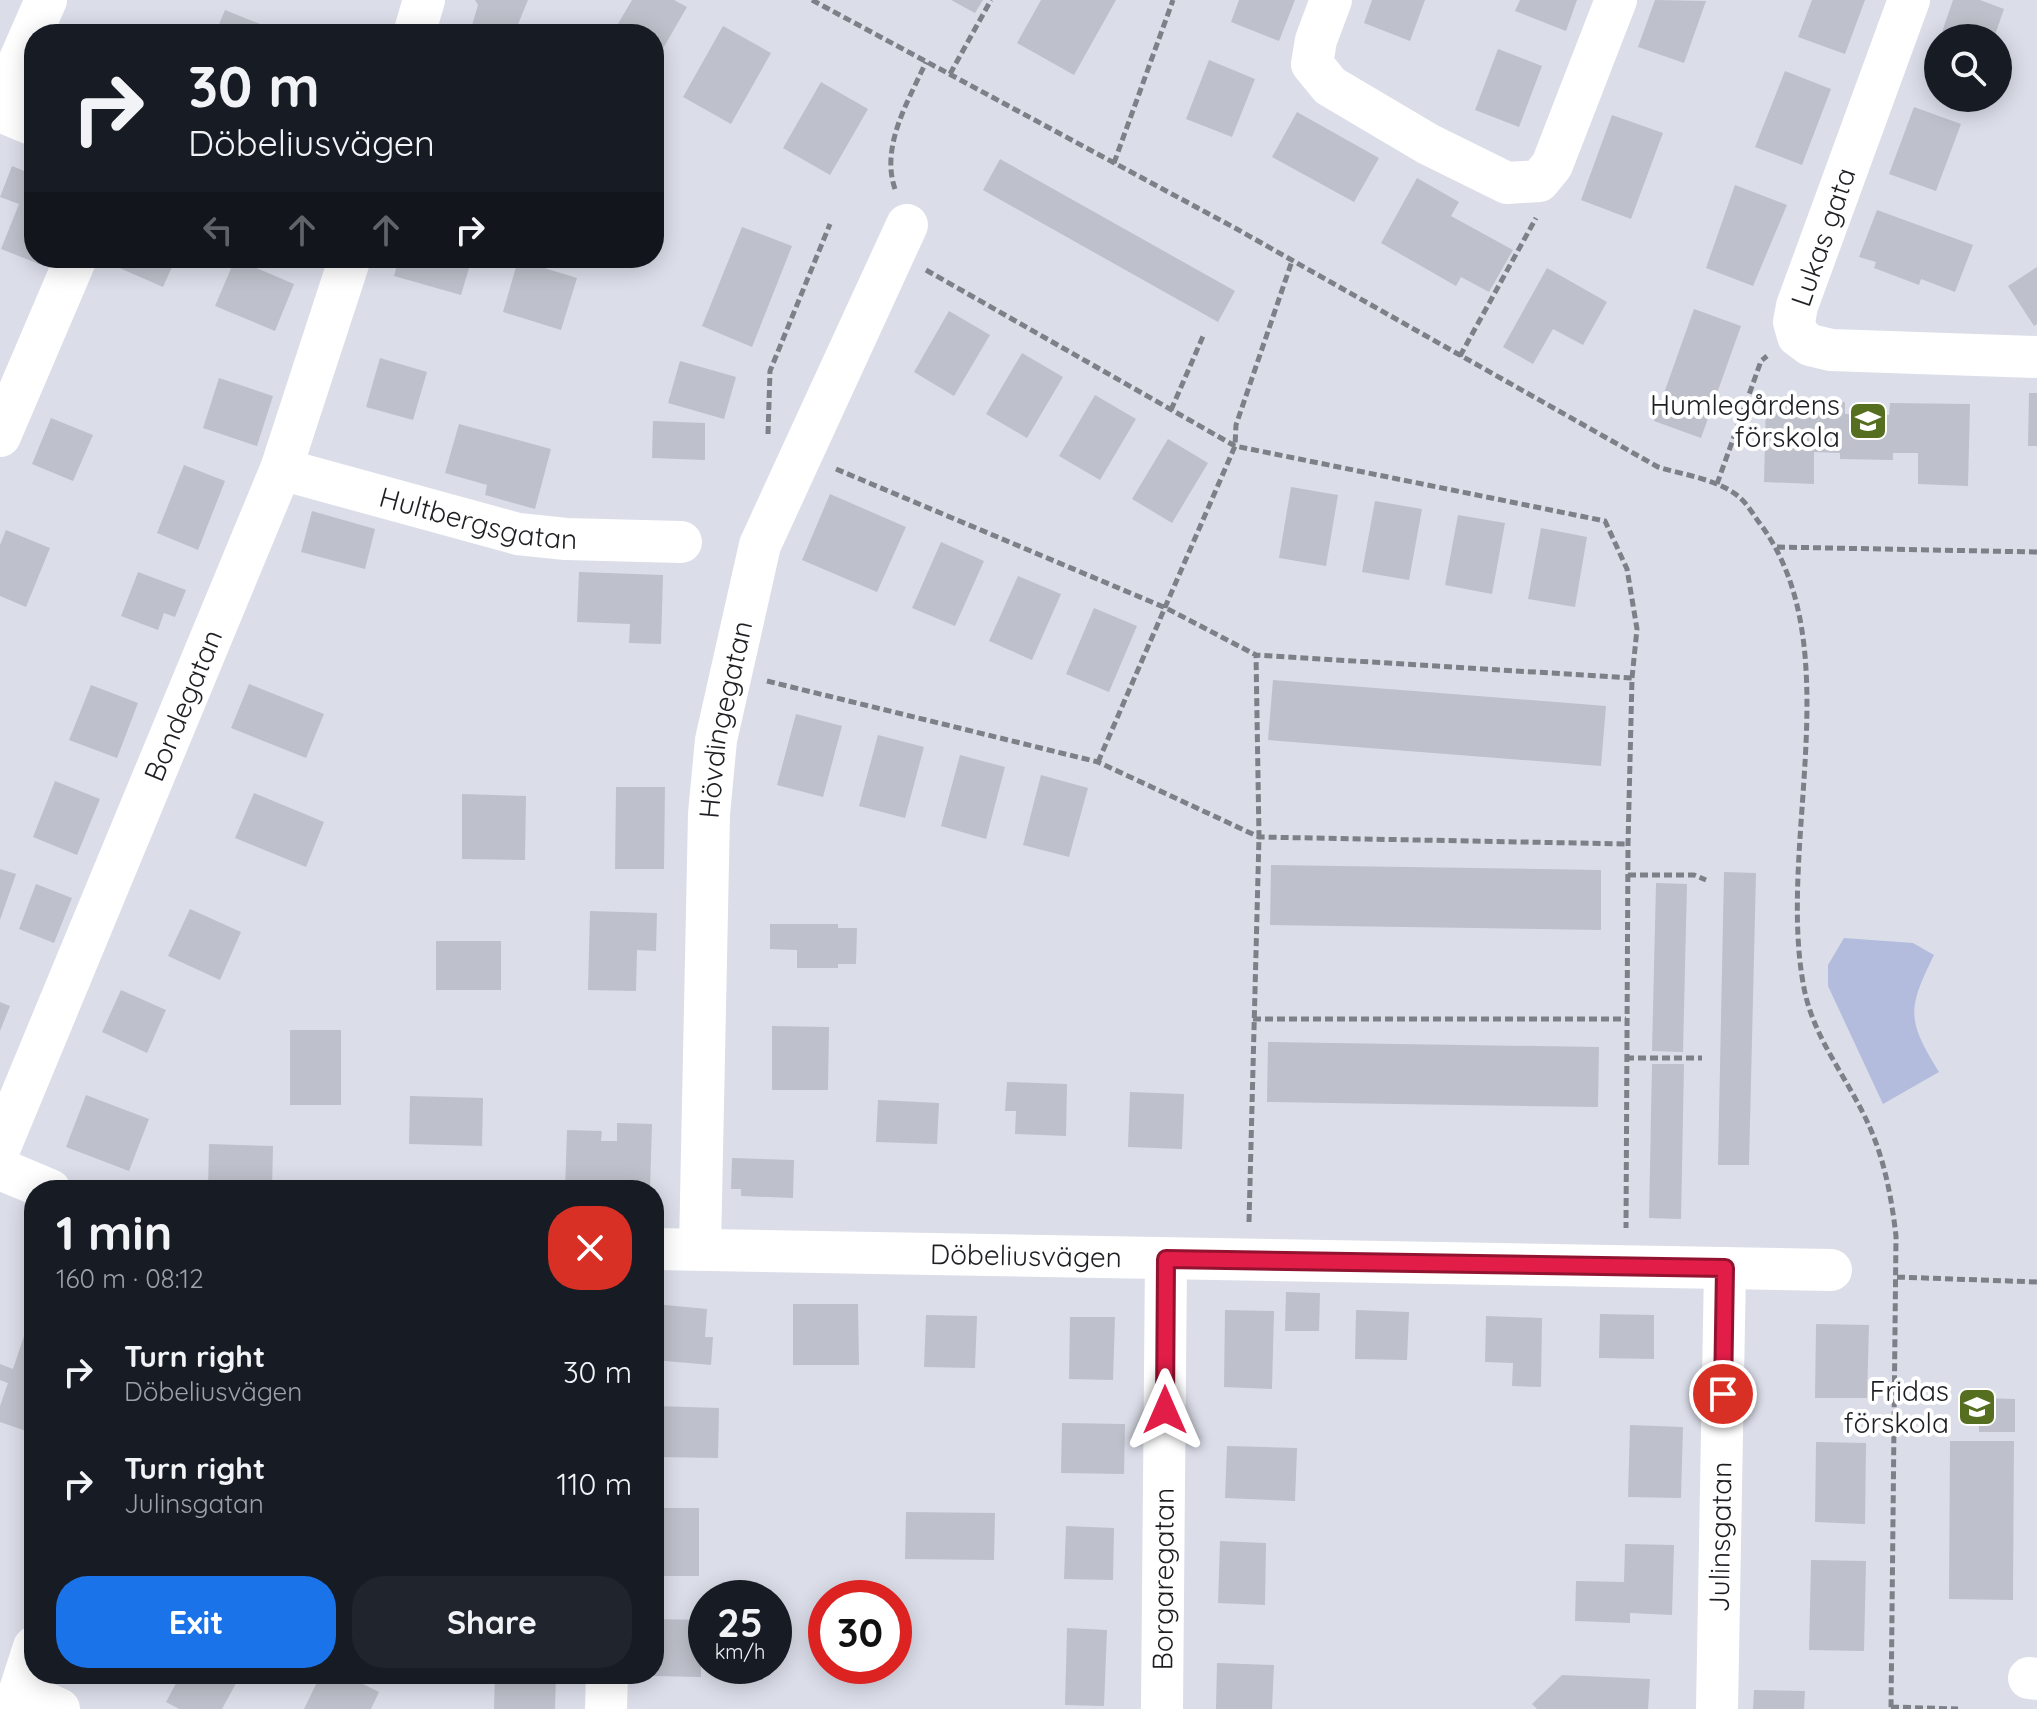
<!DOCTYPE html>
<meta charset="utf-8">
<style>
:root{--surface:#171b24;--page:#20242c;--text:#f1f3f6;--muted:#9ea1a6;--accent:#1a73e8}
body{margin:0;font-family:Quicksand,sans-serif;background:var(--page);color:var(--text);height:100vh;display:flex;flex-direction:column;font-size:30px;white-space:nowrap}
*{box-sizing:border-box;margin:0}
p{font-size:26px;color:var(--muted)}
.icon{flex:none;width:44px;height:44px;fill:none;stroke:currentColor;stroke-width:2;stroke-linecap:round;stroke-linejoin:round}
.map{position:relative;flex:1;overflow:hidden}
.drawer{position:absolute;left:24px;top:1180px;width:640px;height:504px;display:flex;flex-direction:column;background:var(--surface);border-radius:32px;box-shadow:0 4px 20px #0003}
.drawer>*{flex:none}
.banner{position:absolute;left:24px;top:24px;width:640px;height:244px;border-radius:32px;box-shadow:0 4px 20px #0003;background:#171b24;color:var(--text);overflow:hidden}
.controls{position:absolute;left:1924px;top:24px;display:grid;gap:16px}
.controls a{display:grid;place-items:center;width:88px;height:88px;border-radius:50%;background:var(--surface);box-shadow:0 4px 20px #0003;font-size:40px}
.speed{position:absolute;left:688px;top:1580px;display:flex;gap:16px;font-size:40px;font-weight:700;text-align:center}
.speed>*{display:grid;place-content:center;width:104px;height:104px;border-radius:50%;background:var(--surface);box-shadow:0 4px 20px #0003;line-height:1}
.speed small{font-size:20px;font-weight:400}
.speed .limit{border:12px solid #d22;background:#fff;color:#111}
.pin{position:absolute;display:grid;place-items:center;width:68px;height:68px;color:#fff;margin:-34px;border:4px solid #fff;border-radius:50%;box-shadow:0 2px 8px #0007}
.me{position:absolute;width:88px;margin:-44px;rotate:0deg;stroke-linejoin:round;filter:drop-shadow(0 0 6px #0008)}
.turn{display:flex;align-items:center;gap:28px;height:168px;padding:0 32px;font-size:36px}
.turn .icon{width:104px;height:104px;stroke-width:2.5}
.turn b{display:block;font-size:56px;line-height:68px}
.lanes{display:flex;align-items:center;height:76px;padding:0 32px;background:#0003;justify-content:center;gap:40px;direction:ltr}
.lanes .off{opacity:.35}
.round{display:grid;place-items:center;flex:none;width:84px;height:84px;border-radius:32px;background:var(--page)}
.head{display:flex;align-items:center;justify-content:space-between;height:136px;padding:0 32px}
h1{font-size:48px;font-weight:700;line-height:60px}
.button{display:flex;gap:16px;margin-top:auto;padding:16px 32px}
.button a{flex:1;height:92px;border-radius:32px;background:var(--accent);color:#fff;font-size:32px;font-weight:700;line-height:92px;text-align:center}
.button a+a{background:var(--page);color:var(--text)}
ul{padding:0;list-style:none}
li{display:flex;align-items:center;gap:24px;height:112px;padding:0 32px}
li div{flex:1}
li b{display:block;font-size:30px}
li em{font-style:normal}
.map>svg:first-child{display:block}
</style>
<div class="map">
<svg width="2037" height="1709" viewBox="0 0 2037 1709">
<rect width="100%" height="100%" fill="#dbdee9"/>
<path fill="#b4bcdd" d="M 1844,938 L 1913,943 L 1934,955 C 1907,1010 1907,1020 1939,1072 L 1883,1104 L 1828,986 L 1828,965 Z"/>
<path fill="#bec0cb" d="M 475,0 L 528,0 L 514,34 L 470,32 L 478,5 Z
M 632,0 L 674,0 L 687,7 L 654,64 L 654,34 L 612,34 Z
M 951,0 L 983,0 L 975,13 Z
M 1041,0 L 1116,0 L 1074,75 L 1017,43 Z
M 1239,0 L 1295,0 L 1279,41 L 1231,22 Z
M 1372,0 L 1425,0 L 1410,41 L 1364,23 Z
M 1520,0 L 1577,0 L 1566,31 L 1515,11 Z
M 1655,0 L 1706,1 L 1684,63 L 1638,47 Z
M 1812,0 L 1865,0 L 1845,54 L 1798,37 Z
M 1953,0 L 1980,0 L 2004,9 L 1994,38 L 1940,38 Z
M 225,10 L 275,30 L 273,34 L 215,34 Z
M 723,26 L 771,53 L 731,124 L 683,97 Z
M 1498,49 L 1542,66 L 1519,127 L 1475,110 Z
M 1209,60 L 1255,79 L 1232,137 L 1186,119 Z
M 1785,71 L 1831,89 L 1802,165 L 1755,147 Z
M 821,82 L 868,109 L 830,175 L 783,148 Z
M 1914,107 L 1961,124 L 1936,191 L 1889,174 Z
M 1297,112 L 1379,158 L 1354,202 L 1272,157 Z
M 1612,115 L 1663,133 L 1631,219 L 1581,200 Z
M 1000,159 L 1235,291 L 1218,322 L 983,190 Z
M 12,166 L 34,175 L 34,258 L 47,258 L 44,266 L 1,249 L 19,204 L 0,197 Z
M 1417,178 L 1459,202 L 1451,216 L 1513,250 L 1489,292 L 1461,277 L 1456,286 L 1381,243 Z
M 1735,185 L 1787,205 L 1753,286 L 1706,268 Z
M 1877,210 L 1973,245 L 1955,292 L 1921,279 L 1919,285 L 1874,268 L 1876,262 L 1859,257 Z
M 742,227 L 792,246 L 752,347 L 702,326 Z
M 119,258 L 176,258 L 163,287 L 115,266 Z
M 399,258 L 472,258 L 461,295 L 394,276 Z
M 235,259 L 294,284 L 275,331 L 215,306 Z
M 518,260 L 577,278 L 561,330 L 503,312 Z
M 2037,267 L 2037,324 L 2034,326 L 2008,286 Z
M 1547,268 L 1607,302 L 1583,345 L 1553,329 L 1533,364 L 1503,347 Z
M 1694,309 L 1741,326 L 1701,438 L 1654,421 Z
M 949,311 L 990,335 L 954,396 L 914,372 Z
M 1022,353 L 1063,377 L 1027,438 L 986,414 Z
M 380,358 L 427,372 L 413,420 L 366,407 Z
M 680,361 L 736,377 L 724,419 L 668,403 Z
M 219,378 L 273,396 L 257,446 L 203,428 Z
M 2029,393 L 2037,393 L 2037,446 L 2028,446 Z
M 1095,395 L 1136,419 L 1100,480 L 1059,456 Z
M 1766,400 L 1845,402 L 1845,414 L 1867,415 L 1889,415 L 1890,403 L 1970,404 L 1968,486 L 1918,484 L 1918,453 L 1893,453 L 1893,460 L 1840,459 L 1840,453 L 1814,452 L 1814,484 L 1764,482 Z
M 51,418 L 93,435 L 73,481 L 32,464 Z
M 653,421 L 705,423 L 705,460 L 652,458 Z
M 459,424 L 551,449 L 535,509 L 485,495 L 487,485 L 445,473 Z
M 1168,439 L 1208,463 L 1172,523 L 1132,499 Z
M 184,465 L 225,481 L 198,550 L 157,533 Z
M 1291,487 L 1338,495 L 1326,566 L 1279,558 Z
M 830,494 L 906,527 L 877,592 L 802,560 Z
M 1375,501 L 1422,509 L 1409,580 L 1362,572 Z
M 312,511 L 375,529 L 365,569 L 301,552 Z
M 1458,515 L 1505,523 L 1492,594 L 1445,585 Z
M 1541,528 L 1587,537 L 1575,607 L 1528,599 Z
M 6,530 L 50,548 L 26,607 L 0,596 L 0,545 Z
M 941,542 L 984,561 L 955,626 L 912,608 Z
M 138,572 L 186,590 L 175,617 L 164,613 L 158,630 L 121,616 Z
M 579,572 L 663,575 L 661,644 L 629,643 L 630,624 L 577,622 Z
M 1018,576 L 1061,594 L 1032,660 L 989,641 Z
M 1094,608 L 1137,626 L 1109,692 L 1066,674 Z
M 1273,680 L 1606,706 L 1601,766 L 1268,740 Z
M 249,684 L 324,714 L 306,758 L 231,728 Z
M 91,685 L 138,703 L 117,758 L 69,740 Z
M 796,714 L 842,726 L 823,797 L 777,785 Z
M 878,735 L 924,747 L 905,818 L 859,806 Z
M 960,755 L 1005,767 L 986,839 L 941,826 Z
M 1041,775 L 1088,788 L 1069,857 L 1023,845 Z
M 55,781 L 100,799 L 77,855 L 33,837 Z
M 616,787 L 665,787 L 664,869 L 615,869 Z
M 254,793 L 324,822 L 306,867 L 235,838 Z
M 462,794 L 526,796 L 525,860 L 462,859 Z
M 1271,865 L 1601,870 L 1601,930 L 1270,925 Z
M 0,869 L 16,874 L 0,920 Z
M 1724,872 L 1756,873 L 1749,1165 L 1718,1165 Z
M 1656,883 L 1687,884 L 1683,1052 L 1652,1051 Z
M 36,884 L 72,898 L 54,943 L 19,929 Z
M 190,909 L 241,932 L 220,980 L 168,956 Z
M 590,911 L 657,913 L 656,951 L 637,950 L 636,991 L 588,990 Z
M 770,924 L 838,924 L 838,928 L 857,928 L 856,964 L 838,964 L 838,968 L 797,968 L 797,950 L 770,949 Z
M 436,941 L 501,941 L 501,990 L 436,990 Z
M 121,990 L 166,1010 L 147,1053 L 102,1032 Z
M 0,1002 L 10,1006 L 0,1031 Z
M 772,1026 L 829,1027 L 828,1090 L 772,1090 Z
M 290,1030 L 341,1030 L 341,1105 L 290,1105 Z
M 1268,1042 L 1599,1047 L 1598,1107 L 1267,1102 Z
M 1652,1064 L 1684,1064 L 1681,1219 L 1649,1218 Z
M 1007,1082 L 1067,1084 L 1066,1136 L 1015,1134 L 1016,1111 L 1005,1111 Z
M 1130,1092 L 1184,1094 L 1182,1149 L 1128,1147 Z
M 86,1095 L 149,1119 L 129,1171 L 66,1147 Z
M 410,1096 L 483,1098 L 482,1146 L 409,1144 Z
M 878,1100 L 939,1103 L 937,1144 L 876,1142 Z
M 617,1123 L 652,1124 L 650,1190 L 565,1190 L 567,1130 L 602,1131 L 601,1141 L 617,1141 Z
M 209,1144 L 273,1146 L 272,1190 L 208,1190 Z
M 732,1158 L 794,1160 L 793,1198 L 741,1196 L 741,1189 L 731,1189 Z
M 1286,1292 L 1320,1293 L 1319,1331 L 1285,1331 Z
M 655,1304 L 707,1309 L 705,1337 L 713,1337 L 711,1365 L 654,1360 Z
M 793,1304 L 858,1304 L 859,1365 L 793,1365 Z
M 1225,1310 L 1274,1311 L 1272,1389 L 1224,1387 Z
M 1356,1310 L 1409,1312 L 1407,1360 L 1355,1359 Z
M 1600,1314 L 1654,1315 L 1654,1359 L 1599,1358 Z
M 31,1315 L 34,1316 L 32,1433 L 0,1422 L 0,1406 L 8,1383 L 0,1380 L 0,1364 L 13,1369 Z
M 926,1315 L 977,1316 L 975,1368 L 924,1367 Z
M 1486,1316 L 1542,1318 L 1541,1387 L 1512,1386 L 1513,1363 L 1485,1362 Z
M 1070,1317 L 1115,1317 L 1113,1380 L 1069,1379 Z
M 1816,1324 L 1869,1325 L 1867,1398 L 1815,1398 Z
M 1979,1398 L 2015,1399 L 2015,1432 L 1979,1432 Z
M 656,1406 L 719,1408 L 718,1458 L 655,1457 Z
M 1062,1423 L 1125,1424 L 1124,1474 L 1061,1473 Z
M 1630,1425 L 1683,1427 L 1681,1498 L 1628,1497 Z
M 1950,1441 L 2014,1441 L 2013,1600 L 1949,1599 Z
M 1816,1442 L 1866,1443 L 1865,1524 L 1815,1522 Z
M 1227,1446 L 1297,1448 L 1295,1501 L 1225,1498 Z
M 654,1508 L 699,1508 L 699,1576 L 654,1576 Z
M 906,1512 L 995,1513 L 994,1560 L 905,1559 Z
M 1066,1526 L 1114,1528 L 1113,1580 L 1064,1579 Z
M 1220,1541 L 1266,1543 L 1265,1605 L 1218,1603 Z
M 1625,1544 L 1674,1545 L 1672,1615 L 1630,1613 L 1630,1623 L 1575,1621 L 1576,1581 L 1624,1582 Z
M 1811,1560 L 1866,1561 L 1864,1651 L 1809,1650 Z
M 654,1619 L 701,1620 L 701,1677 L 654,1676 Z
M 1067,1628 L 1107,1630 L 1104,1706 L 1065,1705 Z
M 1217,1663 L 1274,1665 L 1272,1709 L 1216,1709 Z
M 181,1674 L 241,1674 L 222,1709 L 179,1709 L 166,1702 Z
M 321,1674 L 343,1674 L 379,1692 L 371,1709 L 304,1709 Z
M 495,1674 L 556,1674 L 555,1709 L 494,1709 Z
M 1562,1675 L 1650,1679 L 1648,1709 L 1537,1709 L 1532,1704 Z
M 1754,1690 L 1805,1691 L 1804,1709 L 1753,1709 Z"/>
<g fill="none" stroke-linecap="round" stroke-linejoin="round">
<path stroke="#7e8087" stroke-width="5" stroke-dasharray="8 4" stroke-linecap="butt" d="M 812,0 L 1235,228 L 1658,467 C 1684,475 1717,479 1738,496 C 1747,503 1754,516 1761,525 C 1851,648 1776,845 1804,988 C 1813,1035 1842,1071 1863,1113 C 1883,1152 1891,1193 1896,1236 L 1891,1709
M 950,74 L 991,0
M 1114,163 L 1173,0
M 895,189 C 880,146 909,100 926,62
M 926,270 L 1235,446 L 1605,521 L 1627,569 L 1637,629 L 1632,678 L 1628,844 L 1626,1228
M 1460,356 L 1536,218
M 1171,410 L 1204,334
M 768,434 L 770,371 L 830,224
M 836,469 L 1166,608 L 1256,655 L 1632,678
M 1717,484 L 1761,361 L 1767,356
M 1777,547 L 2037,552
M 767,681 L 1098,762 L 1259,837 L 1628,844
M 1098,762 L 1235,446 L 1236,425 L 1292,261
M 1628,875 L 1694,875 L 1706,880
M 1253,1019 L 1626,1019
M 1626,1058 L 1702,1058
M 1249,1222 L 1259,837 L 1256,655
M 1897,1277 L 2037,1282
M 1891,1707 L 1958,1709"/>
<g stroke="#fff" stroke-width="42">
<path d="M 1331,0 L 1316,40 L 1312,64 L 1330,86 L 1428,144 L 1507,183 L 1539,181 L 1552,165 L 1616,0"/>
<path d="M 1909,0 L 1797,306 L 1794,322 L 1798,336 L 1810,345 L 1831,350 L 2037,357"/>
<path d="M 414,34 L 424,0"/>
<path d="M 0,105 L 46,0"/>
<path d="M 0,111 L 34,125"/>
<path d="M 0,436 L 76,258"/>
<path id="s1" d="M 281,469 L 518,534 L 566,539 L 681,542"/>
<path id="s2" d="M 0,1147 L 281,469 L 350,258"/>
<path d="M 0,1169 L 50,1190"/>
<path id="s3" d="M 700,1248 L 709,814 L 716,740 L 760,545 L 907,225"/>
<path id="s4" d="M 654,1249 L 1831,1270"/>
<path d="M 2029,1678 L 2037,1679"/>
<path d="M 20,1691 L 59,1709"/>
<path d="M 14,1709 L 34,1647"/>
<path d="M 606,1709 L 607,1674"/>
<path id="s5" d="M 1162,1709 L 1166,1259"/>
<path id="s6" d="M 1717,1709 L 1725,1268"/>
</g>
</g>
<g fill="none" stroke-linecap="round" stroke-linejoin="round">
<defs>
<path id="route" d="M 1165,1410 L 1166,1259 L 1725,1268 L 1723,1394"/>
</defs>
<use href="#route" stroke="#92132f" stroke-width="20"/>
<use href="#route" stroke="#e11d48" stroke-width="14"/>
</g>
<defs>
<symbol id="school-square" viewBox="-11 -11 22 22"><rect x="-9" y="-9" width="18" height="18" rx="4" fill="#556e20" stroke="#fff"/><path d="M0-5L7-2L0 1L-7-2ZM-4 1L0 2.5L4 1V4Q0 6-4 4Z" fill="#fff"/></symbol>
</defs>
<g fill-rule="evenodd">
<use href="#school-square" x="1846" y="399" width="44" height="44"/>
<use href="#school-square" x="1955" y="1385" width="44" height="44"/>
</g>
<g text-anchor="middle" stroke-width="8" stroke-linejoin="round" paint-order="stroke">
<g font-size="28" fill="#1e1f23" stroke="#fff">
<text transform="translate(1823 237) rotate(-71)" y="10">Lukas gata</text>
<text dy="10" stroke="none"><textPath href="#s1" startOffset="204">Hultbergsgatan</textPath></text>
<text dy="10" stroke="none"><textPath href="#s2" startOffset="478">Bondegatan</textPath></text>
<text dy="10" stroke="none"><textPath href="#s3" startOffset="530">Hövdingegatan</textPath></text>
<text dy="10" stroke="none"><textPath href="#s4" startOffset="372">Döbeliusvägen</textPath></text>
<text dy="10" stroke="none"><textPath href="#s6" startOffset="172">Julinsgatan</textPath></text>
<text dy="10" stroke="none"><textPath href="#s5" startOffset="130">Borgaregatan</textPath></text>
</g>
<g font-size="28" fill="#1e1f23" stroke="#fff" text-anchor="end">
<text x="1840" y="415">Humlegårdens<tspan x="1840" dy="32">förskola</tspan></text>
<text x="1949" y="1401">Fridas<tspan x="1949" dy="32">förskola</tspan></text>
</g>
</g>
</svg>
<div class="controls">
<a><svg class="icon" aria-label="search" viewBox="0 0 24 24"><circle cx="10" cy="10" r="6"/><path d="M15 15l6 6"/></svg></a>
</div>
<div class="speed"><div>25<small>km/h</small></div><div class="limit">30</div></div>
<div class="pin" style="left:1723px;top:1394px;background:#d93025"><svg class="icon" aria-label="arrive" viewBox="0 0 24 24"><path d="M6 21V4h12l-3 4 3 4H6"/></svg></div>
<svg class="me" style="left:1165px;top:1410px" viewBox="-20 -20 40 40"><path d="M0-17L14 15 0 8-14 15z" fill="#e11d48" stroke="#fff" stroke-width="4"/></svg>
<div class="banner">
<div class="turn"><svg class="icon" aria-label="right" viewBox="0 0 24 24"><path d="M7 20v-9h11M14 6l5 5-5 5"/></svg><div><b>30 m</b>Döbeliusvägen</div></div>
<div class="lanes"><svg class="icon off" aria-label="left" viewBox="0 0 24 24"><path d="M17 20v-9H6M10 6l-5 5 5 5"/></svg><svg class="icon off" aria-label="ahead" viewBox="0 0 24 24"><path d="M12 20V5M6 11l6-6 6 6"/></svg><svg class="icon off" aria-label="ahead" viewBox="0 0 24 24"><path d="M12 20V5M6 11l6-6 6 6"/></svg><svg class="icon" aria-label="right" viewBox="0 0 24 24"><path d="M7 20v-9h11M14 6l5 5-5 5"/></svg></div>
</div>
<section class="drawer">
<div class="head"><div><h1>1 min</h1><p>160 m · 08:12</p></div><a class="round" style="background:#d93025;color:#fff"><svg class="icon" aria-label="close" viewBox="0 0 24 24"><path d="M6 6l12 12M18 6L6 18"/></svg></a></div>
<ul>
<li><svg class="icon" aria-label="right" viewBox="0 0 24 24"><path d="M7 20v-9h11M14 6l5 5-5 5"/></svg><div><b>Turn right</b><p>Döbeliusvägen</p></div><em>30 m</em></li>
<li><svg class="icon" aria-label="right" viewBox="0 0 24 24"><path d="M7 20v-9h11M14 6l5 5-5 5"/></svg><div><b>Turn right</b><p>Julinsgatan</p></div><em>110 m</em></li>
</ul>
<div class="button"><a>Exit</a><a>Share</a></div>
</section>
</div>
